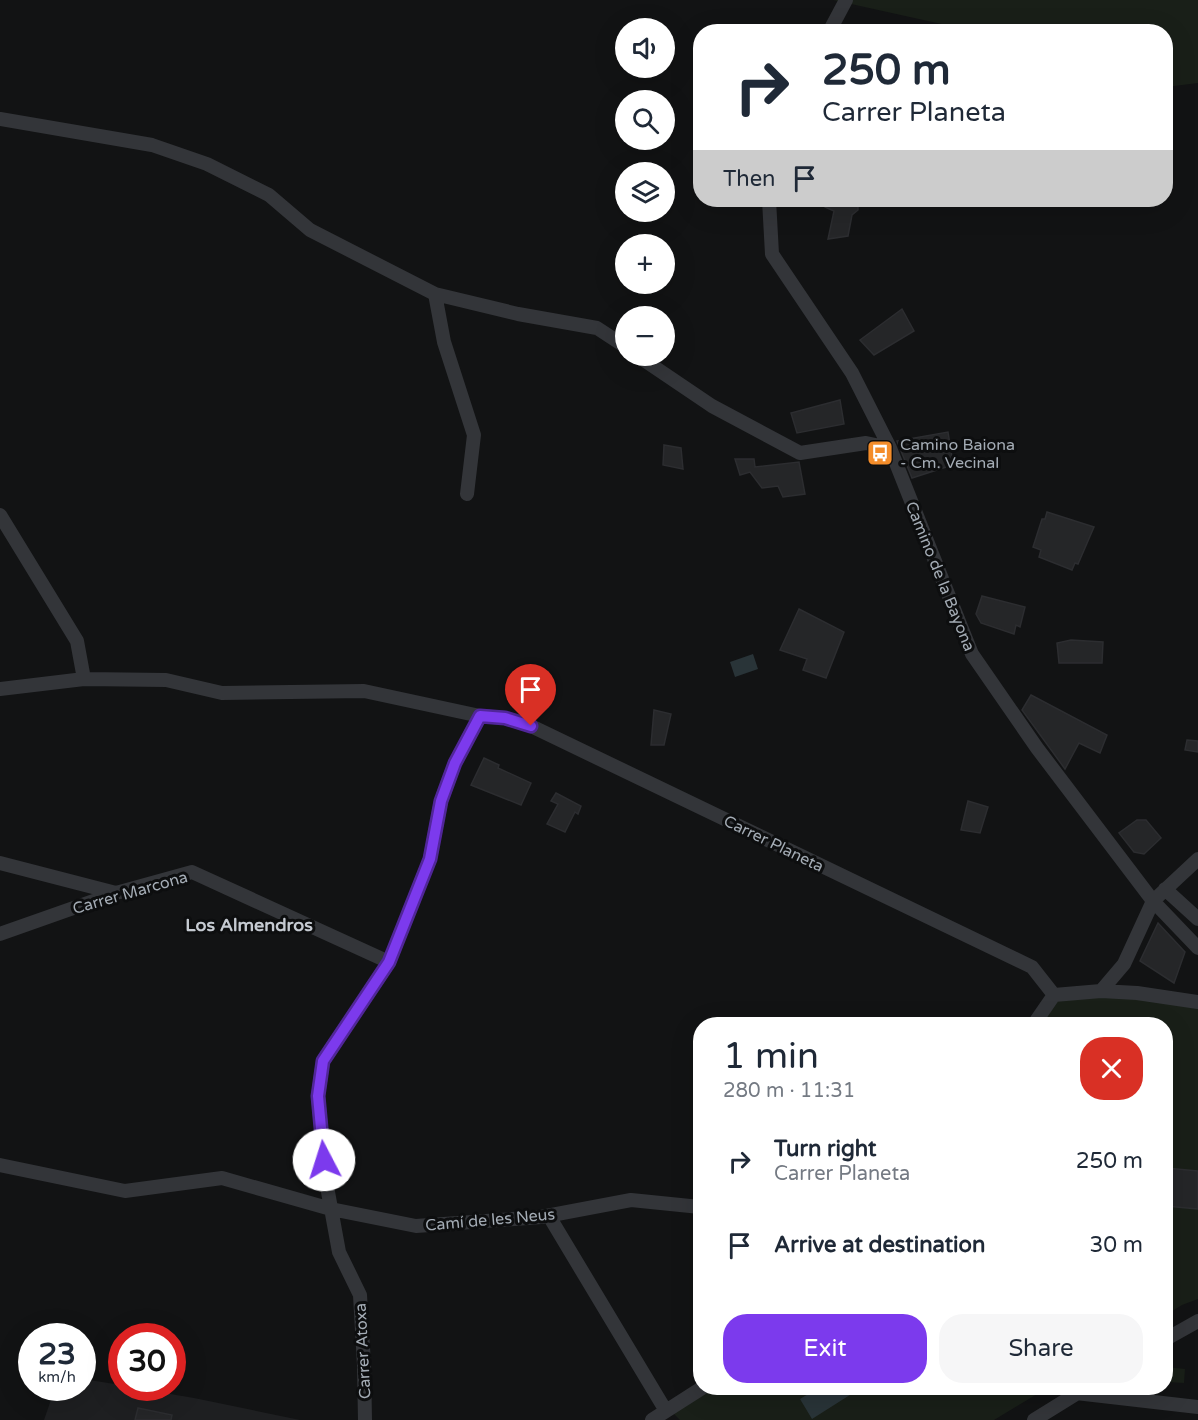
<!DOCTYPE html>
<meta charset="utf-8">
<style>
:root{--surface:#fff;--page:#f6f6f7;--text:#1f2937;--muted:#747a83;--accent:#7c3aed}
body{margin:0;font-family:"Varela Round",sans-serif;background:var(--page);color:var(--text);height:100vh;display:flex;flex-direction:column;font-size:22px;white-space:nowrap}
*{box-sizing:border-box;margin:0}
p{font-size:20px;color:var(--muted)}
.icon{flex:none;width:33px;height:33px;fill:none;stroke:currentColor;stroke-width:2;stroke-linecap:round;stroke-linejoin:round}
.map{position:relative;flex:1;overflow:hidden}
.drawer{position:absolute;left:693px;top:1017px;width:480px;height:378px;display:flex;flex-direction:column;background:var(--surface);border-radius:24px;box-shadow:0 6px 24px #0002}
.drawer>*{flex:none}
.top-card{position:absolute;left:693px;top:24px;width:480px;height:183px;border-radius:24px;box-shadow:0 6px 24px #0002;background:#fff;color:var(--text);overflow:hidden}
.controls{position:absolute;left:615px;top:18px;display:grid;gap:12px}
.controls a{display:grid;place-items:center;width:60px;height:60px;border-radius:50%;background:var(--surface);box-shadow:0 6px 24px #0002;font-size:30px}
.speed{position:absolute;left:18px;top:1323px;display:flex;gap:12px;font-size:30px;font-weight:700;text-align:center}
.speed>*{display:grid;place-content:center;width:78px;height:78px;border-radius:50%;background:var(--surface);box-shadow:0 6px 24px #0002;line-height:1}
.speed small{font-size:15px;font-weight:400}
.speed .limit{border:9px solid #d22;background:#fff;color:#111}
.pin{position:absolute;display:grid;place-items:center;width:51px;height:51px;color:#fff;margin:-62px -26px;border-radius:50% 50% 50% 0;rotate:-45deg;box-shadow:0 0 6px #0007}
.pin .icon{rotate:45deg}
.me{position:absolute;width:66px;margin:-33px;rotate:355deg;stroke-linejoin:round;filter:drop-shadow(0 0 4px #0008)}
.turn{display:flex;align-items:center;gap:21px;height:126px;padding:0 30px;font-size:27px}
.turn .icon{width:78px;height:78px;stroke-width:2.5}
.turn b{display:block;font-size:42px;line-height:51px}
.then{display:flex;align-items:center;height:57px;padding:0 30px;background:#0003;gap:12px;font-size:22px}
.round{display:grid;place-items:center;flex:none;width:63px;height:63px;border-radius:24px;background:var(--page)}
.overview{display:flex;align-items:center;justify-content:space-between;height:102px;padding:0 30px}
h1{font-size:36px;font-weight:600;line-height:45px}
.cta{display:flex;gap:12px;margin-top:auto;padding:12px 30px}
.cta a{flex:1;height:69px;border-radius:24px;background:var(--accent);color:#fff;font-size:24px;font-weight:600;line-height:69px;text-align:center}
.cta a+a{background:var(--page);color:var(--text)}
ul{padding:0;list-style:none}
li{display:flex;align-items:center;gap:18px;height:84px;padding:0 30px}
li div{flex:1}
li b{display:block;font-size:22px}
li em{font-style:normal}
.map>svg:first-child{display:block}
</style>
<div class="map">
<svg width="1198" height="1420" viewBox="0 0 1198 1420">
<rect width="100%" height="100%" fill="#121314"/>
<path fill="#1e1f21" d="M 83,1379 L 121,1385 L 122,1388 L 135,1388 L 194,1398 L 300,1420 L 44,1420 L 55,1388 L 82,1388 Z"/>
<path fill="#191f18" d="M 833,0 L 1198,0 L 1198,83 L 1166,87 L 1166,32 L 973,31 Z
M 1054,995 L 1198,1002 L 1198,1299 L 1182,1305 L 1166,1315 L 1166,1024 L 1034,1024 Z
M 1166,1367 L 1185,1369 L 1184,1383 L 1166,1382 Z
M 702,1388 L 1047,1388 L 994,1420 L 680,1420 L 673,1413 Z"/>
<path fill="#293438" d="M 753,654 L 758,669 L 735,677 L 730,662 Z
M 818,1388 L 849,1388 L 853,1393 L 812,1419 L 800,1399 Z"/>
<path fill="#252628" stroke="#2c2d30" stroke-width="1.5" d="M 826,200 L 858,200 L 858,210 L 852,215 L 848,236 L 828,239 L 834,211 L 825,207 Z
M 902,309 L 914,331 L 874,355 L 860,340 Z
M 840,400 L 844,424 L 797,433 L 791,413 Z
M 948,432 L 952,457 L 946,467 L 912,478 L 897,441 Z
M 664,445 L 681,448 L 683,469 L 663,465 Z
M 735,459 L 754,459 L 755,467 L 799,462 L 805,494 L 783,497 L 778,486 L 762,488 L 750,472 L 740,475 Z
M 1047,512 L 1094,527 L 1078,564 L 1075,563 L 1072,570 L 1039,557 L 1041,550 L 1033,547 L 1042,519 L 1045,519 Z
M 982,596 L 1025,607 L 1020,627 L 1016,625 L 1014,634 L 981,623 L 976,614 Z
M 799,609 L 844,632 L 826,678 L 803,670 L 807,659 L 780,650 Z
M 1071,640 L 1103,642 L 1102,663 L 1059,663 L 1057,643 Z
M 1031,695 L 1107,735 L 1100,753 L 1079,743 L 1065,769 L 1022,710 Z
M 654,710 L 671,714 L 664,745 L 651,745 Z
M 1187,740 L 1198,741 L 1198,752 L 1185,750 Z
M 484,758 L 499,765 L 498,768 L 531,783 L 521,805 L 471,785 Z
M 556,793 L 581,806 L 578,814 L 575,812 L 565,832 L 547,824 L 558,804 L 551,801 Z
M 968,801 L 988,807 L 980,833 L 961,830 Z
M 1137,820 L 1146,820 L 1161,838 L 1144,854 L 1134,852 L 1119,833 Z
M 1158,923 L 1185,952 L 1174,983 L 1140,961 Z
M 1166,1168 L 1198,1171 L 1198,1209 L 1166,1206 Z
M 138,1408 L 172,1415 L 171,1420 L 135,1420 Z"/>
<g fill="none" stroke-linecap="round" stroke-linejoin="round">
<path stroke="#333539" stroke-width="14" d="M 829,32 L 846,0
M 0,119 L 152,145 L 207,164 L 269,195 L 310,230 L 435,294 L 518,314 L 597,328 L 626,347
M 769,200 L 772,254 L 852,373 L 890,448 L 972,654 L 1037,748 L 1153,901 L 1198,948
M 435,294 L 444,342 L 474,435 L 467,494
M 638,356 L 712,406 L 800,453 L 866,443 L 890,448
M 0,515 L 77,641 L 84,679 L 166,680 L 222,693 L 364,691 L 480,716 L 505,718 L 531,726 L 1032,967 L 1054,995
M 0,689 L 84,679
M 0,863 L 116,893
M 1165,889 L 1198,919
M 0,934 L 116,893 L 192,872 L 389,962
M 1101,991 L 1124,964 L 1153,901 L 1198,859
M 1034,1024 L 1054,995 L 1101,991 L 1137,993 L 1198,1002
M 0,1165 L 125,1191 L 222,1178 L 331,1209 L 416,1226 L 541,1217 L 631,1200 L 700,1207
M 549,1216 L 666,1411
M 1166,1339 L 1198,1321
M 1076,1393 L 1198,1407
M 365,1420 L 364,1365 L 360,1295 L 339,1252 L 326,1181 L 318,1096 L 323,1061 L 389,962 L 430,859 L 441,801 L 455,763 L 480,716
M 652,1420 L 702,1388
M 1034,1420 L 1084,1389"/>
</g>
<g fill="none" stroke-linecap="round" stroke-linejoin="round">
<defs>
<path id="route" d="M 324,1160 L 318,1096 L 323,1061 L 389,962 L 430,859 L 441,801 L 455,763 L 480,716 L 505,718 L 531,726"/>
</defs>
<use href="#route" stroke="#51269a" stroke-width="15"/>
<use href="#route" stroke="#7c3aed" stroke-width="10"/>
</g>
<defs>
<symbol id="bus-square" viewBox="-11 -11 22 22"><rect x="-9" y="-9" width="18" height="18" rx="4" fill="#f48d2a" stroke="#0d0e0f"/><path d="M-5-6H5V4H4V6H2V4H-2V6H-4V4H-5ZM-3.5-4V0h7V-4ZM-3.5 1.2v1.5H-2V1.2ZM2 1.2v1.5H3.5V1.2Z" fill="#fff"/></symbol>
</defs>
<g fill-rule="evenodd">
<use href="#bus-square" x="865" y="438" width="30" height="30"/>
</g>
<g text-anchor="middle" stroke-width="6" stroke-linejoin="round" paint-order="stroke">
<g font-size="16" fill="#a4acb5" stroke="#0d0e0f" text-anchor="start">
<text x="900" y="450">Camino Baiona<tspan x="900" dy="18">- Cm. Vecinal</tspan></text>
</g>
<g font-size="16" fill="#a4acb5" stroke="#0d0e0f">
<text transform="translate(941 576) rotate(68)" y="6">Camino de la Bayona</text>
<text transform="translate(774 843) rotate(26)" y="6">Carrer Planeta</text>
<text transform="translate(130 892) rotate(-16)" y="6">Carrer Marcona</text>
<text transform="translate(490 1219) rotate(-5)" y="6">Camí de les Neus</text>
<text transform="translate(362 1351) rotate(-93)" y="6">Carrer Atoxa</text>
</g>
<g font-size="18" font-weight="bold" fill="#c5cad1" stroke="#0d0e0f">
<text x="249" y="931">Los Almendros</text>
</g>
</g>
</svg>
<div class="controls">
<a><svg class="icon" aria-label="sound" viewBox="0 0 24 24"><path d="M4 9h4l5-4v14l-5-4H4zM17 9q2 3 0 6"/></svg></a>
<a><svg class="icon" aria-label="search" viewBox="0 0 24 24"><circle cx="10" cy="10" r="6"/><path d="M15 15l6 6"/></svg></a>
<a><svg class="icon" aria-label="layers" viewBox="0 0 24 24"><path d="M12 4l9 5-9 5-9-5zM3 14l9 5 9-5"/></svg></a>
<a>+</a>
<a>−</a>
</div>
<div class="speed"><div>23<small>km/h</small></div><div class="limit">30</div></div>
<div class="pin" style="left:531px;top:726px;background:#d93025"><svg class="icon" aria-label="arrive" viewBox="0 0 24 24"><path d="M6 21V4h12l-3 4 3 4H6"/></svg></div>
<svg class="me" style="left:324px;top:1160px" viewBox="-20 -20 40 40"><circle r="19" fill="#fff"/><path d="M0-13L10 11 0 6-10 11z" fill="#7c3aed"/></svg>
<div class="top-card">
<div class="turn"><svg class="icon" aria-label="right" viewBox="0 0 24 24"><path d="M7 20v-9h11M14 6l5 5-5 5"/></svg><div><b>250 m</b>Carrer Planeta</div></div>
<div class="then">Then<svg class="icon" aria-label="arrive" viewBox="0 0 24 24"><path d="M6 21V4h12l-3 4 3 4H6"/></svg></div>
</div>
<section class="drawer">
<div class="overview"><div><h1>1 min</h1><p>280 m · 11:31</p></div><a class="round" style="background:#d93025;color:#fff"><svg class="icon" aria-label="close" viewBox="0 0 24 24"><path d="M6 6l12 12M18 6L6 18"/></svg></a></div>
<ul>
<li><svg class="icon" aria-label="right" viewBox="0 0 24 24"><path d="M7 20v-9h11M14 6l5 5-5 5"/></svg><div><b>Turn right</b><p>Carrer Planeta</p></div><em>250 m</em></li>
<li><svg class="icon" aria-label="arrive" viewBox="0 0 24 24"><path d="M6 21V4h12l-3 4 3 4H6"/></svg><div><b>Arrive at destination</b></div><em>30 m</em></li>
</ul>
<div class="cta"><a>Exit</a><a>Share</a></div>
</section>
</div>
